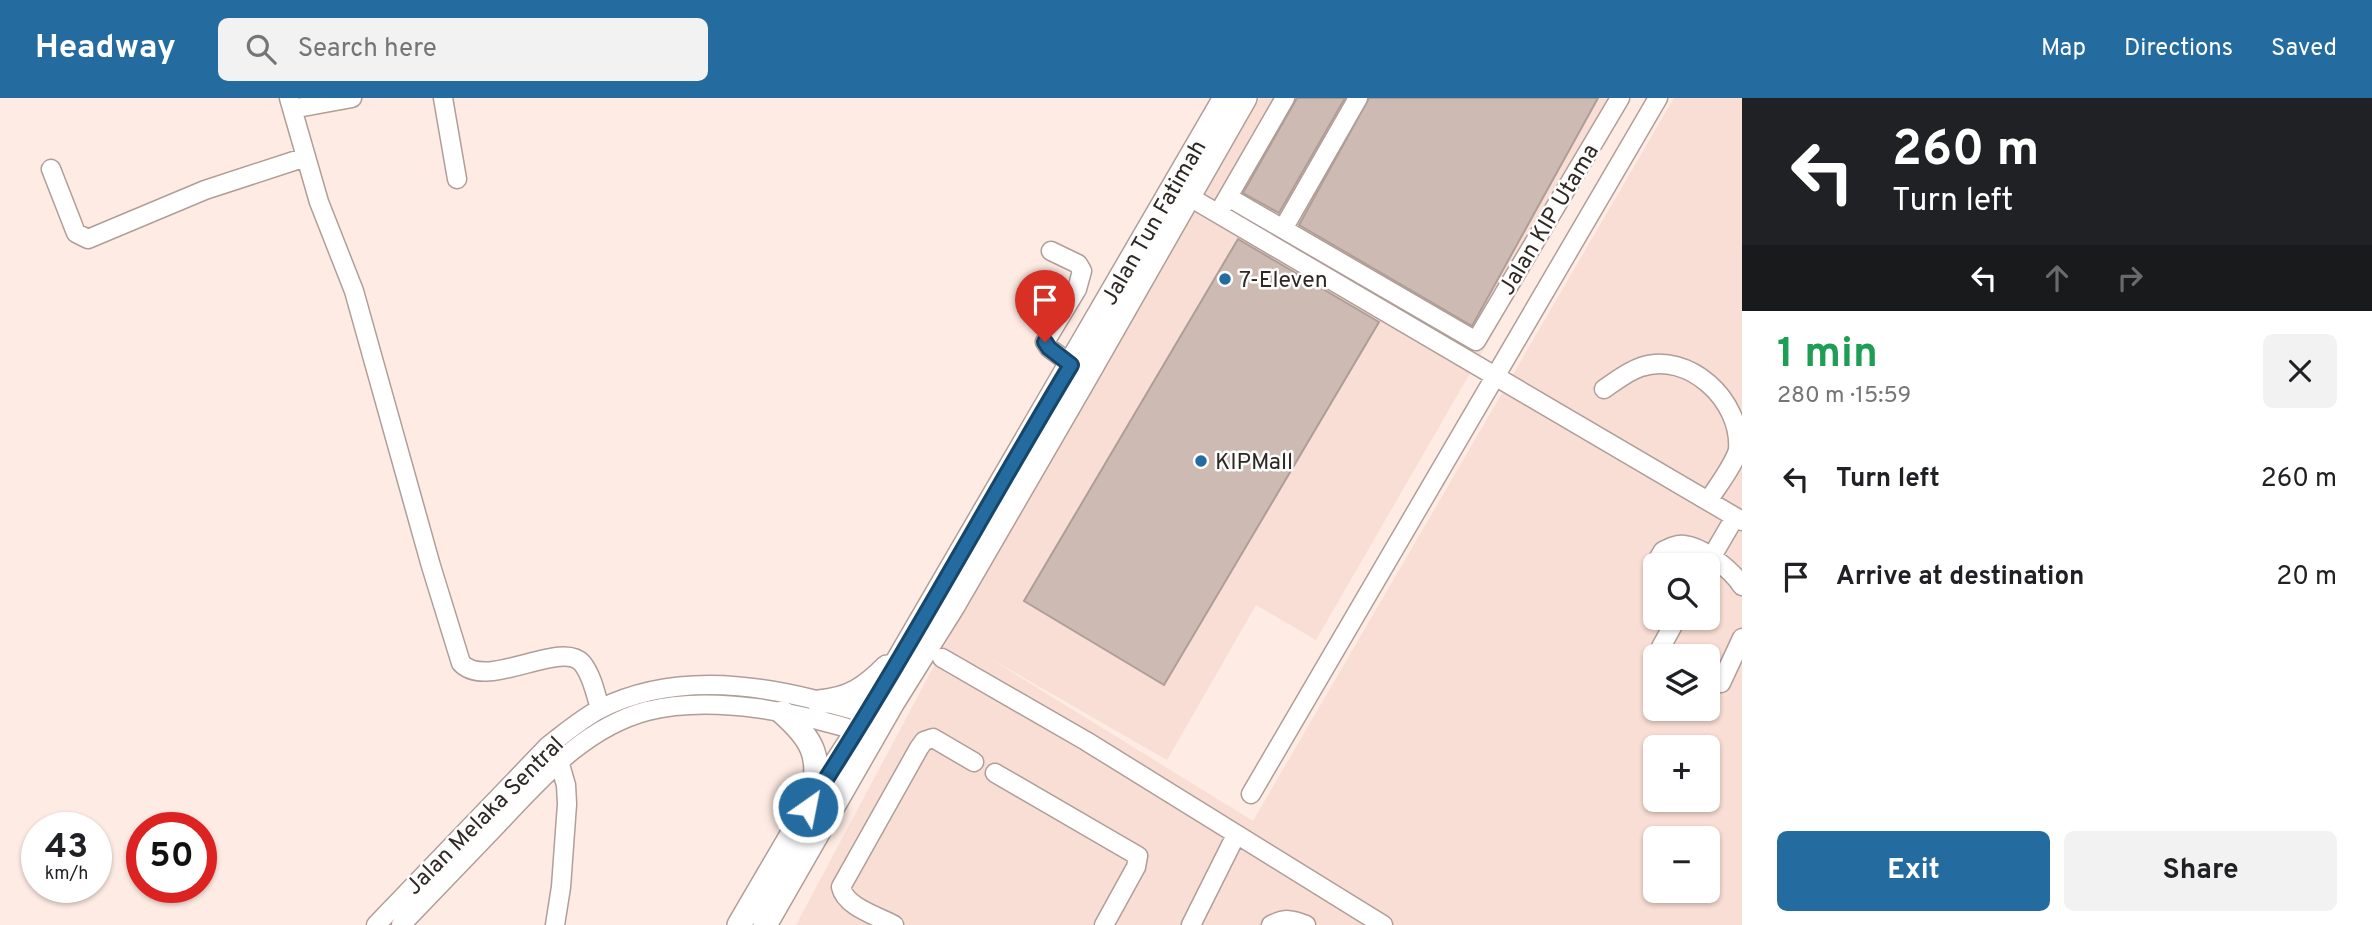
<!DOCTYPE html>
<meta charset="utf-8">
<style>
:root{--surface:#fff;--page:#f2f2f2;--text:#202124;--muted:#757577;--accent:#246ca0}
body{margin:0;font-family:Overpass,sans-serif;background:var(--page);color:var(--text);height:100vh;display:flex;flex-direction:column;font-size:26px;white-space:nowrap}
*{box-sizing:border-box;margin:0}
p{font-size:23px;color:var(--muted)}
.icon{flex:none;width:38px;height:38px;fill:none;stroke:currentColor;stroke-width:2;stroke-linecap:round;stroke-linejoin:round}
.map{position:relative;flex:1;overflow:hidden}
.sheet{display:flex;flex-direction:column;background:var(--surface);width:630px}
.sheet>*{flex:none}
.hud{background:#202124;color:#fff;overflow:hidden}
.controls{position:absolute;left:1643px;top:455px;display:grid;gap:14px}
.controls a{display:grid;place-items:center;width:77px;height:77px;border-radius:10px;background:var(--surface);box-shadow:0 2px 5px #0004;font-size:35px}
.speed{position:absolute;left:21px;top:714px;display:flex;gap:14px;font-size:35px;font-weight:700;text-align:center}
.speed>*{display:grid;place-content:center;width:91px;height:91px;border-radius:50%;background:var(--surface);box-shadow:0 2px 5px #0004;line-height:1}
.speed small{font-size:18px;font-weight:400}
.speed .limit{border:10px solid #d22;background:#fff;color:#111}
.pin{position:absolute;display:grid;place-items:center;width:60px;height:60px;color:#fff;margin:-72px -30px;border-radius:50% 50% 50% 0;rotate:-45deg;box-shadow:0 0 7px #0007}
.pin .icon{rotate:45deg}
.me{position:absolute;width:77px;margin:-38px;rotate:33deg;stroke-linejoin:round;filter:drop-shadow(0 0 5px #0008)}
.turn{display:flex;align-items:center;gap:24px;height:147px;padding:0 35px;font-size:32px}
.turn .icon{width:91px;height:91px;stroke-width:2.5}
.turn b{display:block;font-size:49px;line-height:60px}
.lanes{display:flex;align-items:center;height:66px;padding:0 35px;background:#0003;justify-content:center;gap:35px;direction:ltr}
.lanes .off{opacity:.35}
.round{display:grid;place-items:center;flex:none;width:74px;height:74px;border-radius:10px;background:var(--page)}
.headline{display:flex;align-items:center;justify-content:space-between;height:119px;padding:0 35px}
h1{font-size:42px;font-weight:700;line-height:52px;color:#1e9e55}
.action{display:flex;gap:14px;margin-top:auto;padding:14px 35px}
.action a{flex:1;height:80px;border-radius:10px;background:var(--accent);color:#fff;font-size:28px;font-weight:700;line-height:80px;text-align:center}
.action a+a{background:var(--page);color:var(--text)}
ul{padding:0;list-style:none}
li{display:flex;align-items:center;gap:21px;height:98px;padding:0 35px}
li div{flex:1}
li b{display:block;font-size:26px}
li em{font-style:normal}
header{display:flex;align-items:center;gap:42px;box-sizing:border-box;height:98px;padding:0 35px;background:var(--accent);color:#fff}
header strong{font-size:33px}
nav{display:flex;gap:38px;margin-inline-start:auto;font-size:24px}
.search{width:490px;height:63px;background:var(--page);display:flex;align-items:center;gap:18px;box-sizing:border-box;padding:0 24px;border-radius:10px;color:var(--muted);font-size:26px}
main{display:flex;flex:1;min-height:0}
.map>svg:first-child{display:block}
</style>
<header>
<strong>Headway</strong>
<div class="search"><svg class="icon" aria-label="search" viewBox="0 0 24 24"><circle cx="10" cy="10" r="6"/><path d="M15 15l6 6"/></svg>Search here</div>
<nav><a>Map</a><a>Directions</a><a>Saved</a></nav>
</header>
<main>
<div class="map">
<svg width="1742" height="827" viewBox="0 0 1742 827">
<rect width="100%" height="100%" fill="#feebe4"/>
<path fill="#f8ded4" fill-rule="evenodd" d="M 1260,0 L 1629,0 L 1316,542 L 1256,507 L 1167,662 L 984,557 L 1253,723 L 1674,0 L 1742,0 L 1742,827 L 796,827 L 951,536 ZM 1656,467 L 1708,467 L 1708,520 L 1656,520 ZM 1656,558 L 1708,558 L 1708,611 L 1656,611 ZM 1656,649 L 1708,649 L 1708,702 L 1656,702 ZM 1656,740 L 1708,740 L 1708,793 L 1656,793 Z"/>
<path fill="#ccbab3" stroke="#af9d97" stroke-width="2" d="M 1297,0 L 1345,0 L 1279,115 L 1243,95 Z
M 1369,0 L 1598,0 L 1472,228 L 1299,127 Z
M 1238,141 L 1379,224 L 1164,587 L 1024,503 Z"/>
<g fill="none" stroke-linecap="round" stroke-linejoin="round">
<defs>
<path id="minor" d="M 289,0 L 319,104 L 354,193 L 431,468 L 461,565 C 487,593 561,541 582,565 C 592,577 596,597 600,611
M 443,0 L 457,81
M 292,11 L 352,0
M 51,71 L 76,135 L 88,141 L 205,92 L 306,59
M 1188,98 L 1742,423
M 1228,99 L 1476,243 L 1620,0
M 1222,109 L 1285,0
M 1283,131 L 1358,0
M 1051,153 L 1078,166 L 1082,173 L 1077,191 L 1045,244 L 1049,250 L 1071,266
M 1604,291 C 1616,283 1628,273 1641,269 C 1688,253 1742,302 1738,352 C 1734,367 1717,389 1708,403
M 1707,467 L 1735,419
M 1654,468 L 1663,453 C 1669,450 1677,446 1684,447 C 1703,449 1732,472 1742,488
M 1661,549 L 1677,520
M 942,560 L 1086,643 L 1383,827
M 1721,585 L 1742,540
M 995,675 L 1138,758 L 1136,769 L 1104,827
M 1251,696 L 1658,0
M 376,827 L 548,648 C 565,635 581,621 600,611 C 688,567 789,592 877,619
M 401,827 C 433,794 465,760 497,727 C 540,682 583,630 647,613 C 714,596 802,615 867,636
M 555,827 L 561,789 L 567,706 L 566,687 L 559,663
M 894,827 C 878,818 845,809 841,789 L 919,650 L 924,643 L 933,640 L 974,664
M 1191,827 L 1236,737
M 1271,827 C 1285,820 1292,821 1306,827"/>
<path id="major" d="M 819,604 C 850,601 865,591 887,569
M 783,615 C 810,639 823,658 812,696
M 739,827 L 808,709 L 857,633 L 1225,0
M 765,827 L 893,604 L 953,508 L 1084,282 L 1245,0"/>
</defs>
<use href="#minor" stroke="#b09e98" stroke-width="21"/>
<use href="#major" stroke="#b09e98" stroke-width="26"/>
<use href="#minor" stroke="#fff" stroke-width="18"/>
<use href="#major" stroke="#fff" stroke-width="23"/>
</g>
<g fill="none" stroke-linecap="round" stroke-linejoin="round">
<defs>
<path id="route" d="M 808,709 C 902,565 983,413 1071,267 L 1049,250 L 1045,244"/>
</defs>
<use href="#route" stroke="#174668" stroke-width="18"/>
<use href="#route" stroke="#246ca0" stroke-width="12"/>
</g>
<g fill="#246ca0" stroke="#fdfdfd" stroke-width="2.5">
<circle cx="1225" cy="181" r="7"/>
<circle cx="1201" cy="363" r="7"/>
</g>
<g text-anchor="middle" stroke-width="5" stroke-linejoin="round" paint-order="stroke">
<g font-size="23" fill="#2e2825" stroke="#fdfdfd">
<text transform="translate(1548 121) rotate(-59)" y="8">Jalan KIP Utama</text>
<text transform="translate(1153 124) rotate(-60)" y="8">Jalan Tun Fatimah</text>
<text transform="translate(484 717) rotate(-45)" y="8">Jalan Melaka Sentral</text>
</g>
<g font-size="23" fill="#2e2825" stroke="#fdfdfd" text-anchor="start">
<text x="1239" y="189">7-Eleven</text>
<text x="1215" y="371">KIPMall</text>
</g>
</g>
</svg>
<div class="controls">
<a><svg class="icon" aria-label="search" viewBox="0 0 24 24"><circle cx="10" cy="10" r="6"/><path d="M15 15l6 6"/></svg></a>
<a><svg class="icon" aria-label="layers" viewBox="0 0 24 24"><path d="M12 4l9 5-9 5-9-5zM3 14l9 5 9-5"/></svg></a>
<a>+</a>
<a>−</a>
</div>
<div class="speed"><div>43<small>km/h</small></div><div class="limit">50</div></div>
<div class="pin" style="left:1045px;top:244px;background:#d93025"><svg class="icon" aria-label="arrive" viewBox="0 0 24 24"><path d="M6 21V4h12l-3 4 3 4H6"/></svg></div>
<svg class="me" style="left:808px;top:709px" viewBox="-20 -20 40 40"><circle r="17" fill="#246ca0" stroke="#fff" stroke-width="3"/><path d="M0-11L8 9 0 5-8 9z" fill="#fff"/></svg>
</div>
<section class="sheet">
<div class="hud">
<div class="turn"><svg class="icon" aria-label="left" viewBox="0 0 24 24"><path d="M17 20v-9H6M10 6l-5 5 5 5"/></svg><div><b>260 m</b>Turn left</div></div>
<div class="lanes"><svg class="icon" aria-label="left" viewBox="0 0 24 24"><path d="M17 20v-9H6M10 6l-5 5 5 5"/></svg><svg class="icon off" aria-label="ahead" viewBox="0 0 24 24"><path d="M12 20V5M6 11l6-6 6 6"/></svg><svg class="icon off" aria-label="right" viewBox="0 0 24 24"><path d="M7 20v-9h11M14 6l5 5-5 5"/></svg></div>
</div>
<div class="headline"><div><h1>1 min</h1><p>280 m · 15:59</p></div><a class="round"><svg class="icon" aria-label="close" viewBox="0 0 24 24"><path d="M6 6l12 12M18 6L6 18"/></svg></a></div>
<ul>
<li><svg class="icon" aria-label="left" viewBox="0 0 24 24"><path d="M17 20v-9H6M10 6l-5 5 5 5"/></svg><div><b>Turn left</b></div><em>260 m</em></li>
<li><svg class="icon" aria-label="arrive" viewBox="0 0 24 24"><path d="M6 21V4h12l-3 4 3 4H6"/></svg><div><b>Arrive at destination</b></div><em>20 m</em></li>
</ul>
<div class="action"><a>Exit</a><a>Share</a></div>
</section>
</main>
